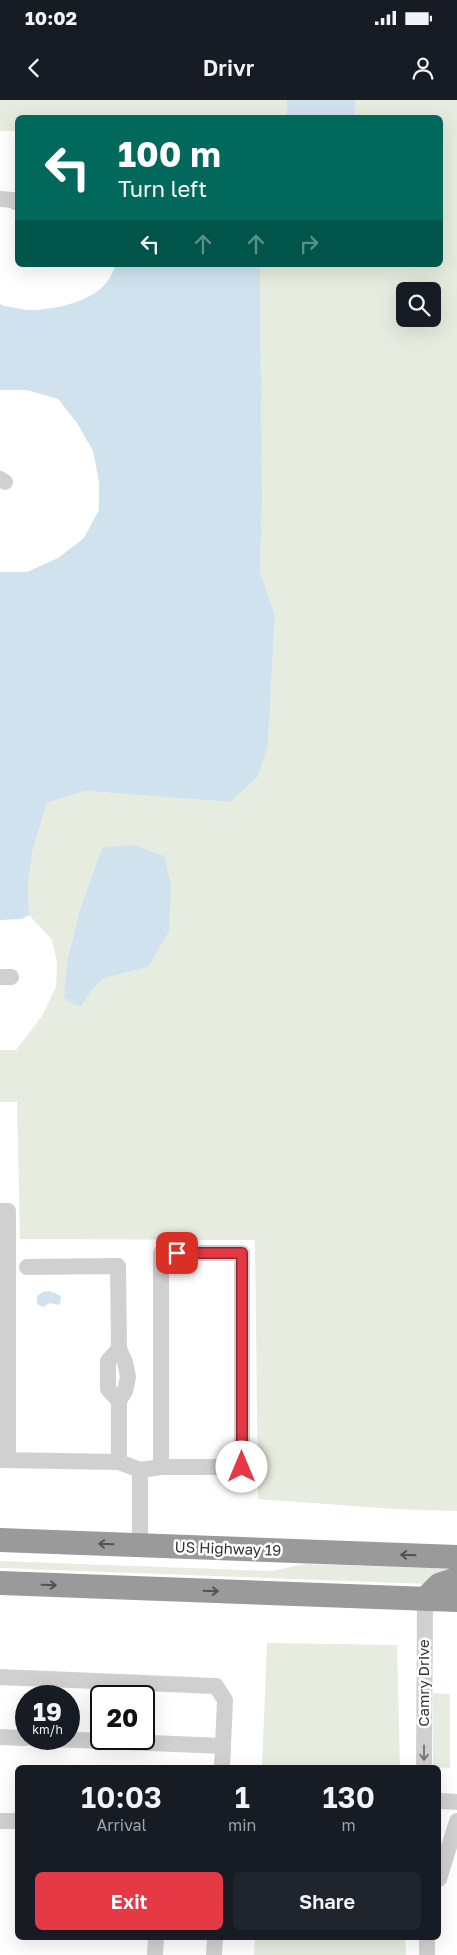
<!DOCTYPE html>
<style>
:root{--surface:#171b24;--page:#20242c;--text:#f1f3f6;--muted:#9ea1a6;--accent:#e63946}
body{margin:0;font-family:"Golos Text",sans-serif;background:var(--page);color:var(--text);height:100vh;display:flex;flex-direction:column;font-size:19px;white-space:nowrap}
*{box-sizing:border-box;margin:0}
p{font-size:16px;color:var(--muted)}
.icon{flex:none;width:28px;height:28px;fill:none;stroke:currentColor;stroke-width:2;stroke-linecap:round;stroke-linejoin:round}
.map{position:relative;flex:1;overflow:hidden}
.drawer{position:absolute;left:15px;top:1665px;width:426px;height:175px;display:flex;flex-direction:column;background:var(--surface);border-radius:8px;box-shadow:0 5px 20px #0002}
.drawer>*{flex:none}
.hud{position:absolute;left:15px;top:15px;width:428px;height:152px;border-radius:8px;box-shadow:0 5px 20px #0002;background:#00695c;color:#fff;overflow:hidden}
.tools{position:absolute;left:396px;top:182px;display:grid;gap:10px}
.tools a{display:grid;place-items:center;width:45px;height:45px;border-radius:8px;background:var(--surface);box-shadow:0 5px 20px #0002;font-size:25px}
.speed{position:absolute;left:15px;top:1585px;display:flex;gap:10px;font-size:25px;font-weight:700;text-align:center}
.speed>*{display:grid;place-content:center;width:65px;height:65px;border-radius:50%;background:var(--surface);box-shadow:0 5px 20px #0002;line-height:1}
.speed small{font-size:12px;font-weight:400}
.speed .limit{border:2px solid #111;border-radius:8px;background:#fff;color:#111}
.pin{position:absolute;display:grid;place-items:center;width:42px;height:42px;color:#fff;margin:-21px;border-radius:10px;box-shadow:0 2px 8px #0006}
.me{position:absolute;width:55px;margin:-28px;rotate:0deg;stroke-linejoin:round;filter:drop-shadow(0 0 4px #0008)}
.turn{display:flex;align-items:center;gap:18px;height:105px;padding:0 20px;font-size:22px}
.turn .icon{width:65px;height:65px;stroke-width:2.5}
.turn b{display:block;font-size:35px;line-height:42px}
.lanes{display:flex;align-items:center;height:48px;padding:0 20px;background:#0003;justify-content:center;gap:25px;direction:ltr}
.lanes .off{opacity:.35}
.eta{display:flex;justify-content:space-evenly;align-items:center;height:85px;text-align:center}
.eta b{font-size:30px;font-weight:600;line-height:35px}
.action{display:flex;gap:10px;margin-top:auto;padding:10px 20px}
.action a{flex:1;height:58px;border-radius:8px;background:var(--accent);color:#fff;font-size:20px;font-weight:600;line-height:58px;text-align:center}
.action a+a{background:var(--page);color:var(--text)}
.status{display:flex;justify-content:space-between;align-items:center;height:35px;padding:0 25px;background:var(--surface);direction:ltr}
.status svg{height:14px;fill:currentColor}
header{display:flex;justify-content:space-between;align-items:center;height:65px;padding:0 20px;background:var(--surface);font-size:22px;font-weight:600}
.map>svg:first-child{display:block}
</style>
<div class="status"><b>10:02</b><svg viewBox="0 0 49 12"><path d="M0 12V9h3v3zM5 12V6h3v6zM10 12V3h3v9zM15 12V0h3v12zM26 1h20v11H26zM47 4h2v5h-2z"/></svg></div>
<header><svg class="icon" aria-label="back" viewBox="0 0 24 24"><path d="M15 5l-7 7 7 7"/></svg>Drivr<svg class="icon" aria-label="person" viewBox="0 0 24 24"><circle cx="12" cy="8" r="4"/><path d="M4 21q1-7 8-7t8 7"/></svg></header>
<div class="map">
<svg width="457" height="1855" viewBox="0 0 457 1855">
<rect width="100%" height="100%" fill="#fff"/>
<path fill="#e6ecdf" fill-rule="evenodd" d="M 0,0 L 287,0 L 287,17 L 18,18 L 17,31 L 0,31 Z
M 355,0 L 457,0 L 457,1411 L 395,1409 L 258,1399 L 255,1140 L 20,1139 L 17,1002 L 0,1002 L 0,950 L 16,950 L 42,916 L 56,887 L 57,862 L 52,840 L 29,815 L 28,782 L 33,749 L 47,703 L 85,691 L 230,702 L 268,645 L 275,516 L 260,471 L 262,400 L 260,165 L 440,165 L 440,18 L 355,17 ZM 405,191 L 432,191 L 432,219 L 405,219 ZM 102,748 L 148,867 L 104,878 L 92,890 L 81,905 L 68,855 L 80,809 Z
M 0,1461 L 272,1471 L 305,1464 L 453,1469 L 427,1484 L 0,1468 Z
M 267,1543 L 397,1545 L 400,1667 L 262,1667 Z
M 433,1593 L 450,1594 L 450,1668 L 433,1667 Z
M 255,1838 L 405,1838 L 406,1855 L 254,1855 Z"/>
<path fill="#cfe2ee" d="M 287,0 L 355,0 L 355,17 L 287,17 Z
M 115,165 L 260,165 L 262,400 L 260,471 L 275,516 L 268,645 L 258,676 L 230,702 L 85,691 L 47,703 L 33,749 L 28,782 L 29,815 L 22,819 L 0,820 L 0,472 L 27,472 L 58,458 L 84,438 L 99,410 L 99,382 L 93,351 L 77,323 L 58,299 L 27,290 L 0,290 L 0,204 L 4,206 C 14,207 25,211 35,210 C 65,208 108,198 115,165 Z
M 133,745 L 164,756 L 171,785 L 169,831 L 148,867 L 104,878 L 92,890 L 81,906 L 73,904 L 64,898 L 68,856 L 80,809 L 102,748 Z
M 50,1191 L 61,1196 L 60,1203 L 58,1205 L 50,1203 L 43,1207 L 37,1204 L 37,1196 L 43,1192 Z"/>
<g fill="none" stroke-linecap="round" stroke-linejoin="round">
<path stroke="#d0d0d0" stroke-width="16" d="M 0,99 L 12,100 L 18,103
M 0,379 L 5,382
M 0,877 L 11,877
M 0,1111 L 8,1111 L 8,1360
M 27,1167 L 118,1166 L 119,1249 L 125,1262 L 128,1277 L 125,1291 L 119,1301 L 119,1362
M 119,1249 L 108,1261 L 108,1289 L 119,1301
M 0,1360 L 119,1362 L 140,1370 L 140,1445
M 140,1370 L 161,1367 L 242,1367 L 242,1153 L 161,1153 L 161,1367
M 0,1577 L 216,1586 L 225,1600 L 222,1668
M 0,1637 L 26,1638
M 54,1639 L 223,1646
M 424,1668 L 425,1499
M 439,1701 L 457,1702
M 0,1721 L 18,1721
M 439,1779 L 457,1721
M 427,1838 L 427,1855
M 155,1855 L 156,1838
M 214,1855 L 215,1838"/>
<path stroke="#9a9a9a" stroke-width="24" d="M 0,1440 L 457,1457
M 0,1483 L 457,1500
M 425,1499 L 439,1485 L 457,1479"/>
</g>
<defs><path id="oneway-shaft" d="M-6 0H5M1.5-3L5.5 0L1.5 3" fill="none" stroke-width="1.6" stroke-linecap="round" stroke-linejoin="round" transform="scale(1.25)"/></defs>
<g stroke="#525252">
<use href="#oneway-shaft" transform="translate(106 1444) rotate(-178)"/>
<use href="#oneway-shaft" transform="translate(408 1455) rotate(-178)"/>
<use href="#oneway-shaft" transform="translate(49 1485) rotate(2)"/>
<use href="#oneway-shaft" transform="translate(211 1491) rotate(2)"/>
</g>
<use stroke="#7a7a7a" href="#oneway-shaft" transform="translate(424 1653) rotate(90)"/>
<g fill="none" stroke-linecap="round" stroke-linejoin="round">
<defs>
<path id="route" d="M 177,1153 L 242,1153 L 242,1367"/>
</defs>
<use href="#route" stroke="#96252e" stroke-width="12"/>
<use href="#route" stroke="#e63946" stroke-width="9"/>
</g>
<g text-anchor="middle" stroke-width="5" stroke-linejoin="round" paint-order="stroke">
<g font-size="15" fill="#333" stroke="#fff">
<text transform="translate(228 1449) rotate(2)" y="5">US Highway 19</text>
<text transform="translate(424 1583) rotate(-90)" y="5">Camry Drive</text>
</g>
</g>
</svg>
<div class="tools">
<a><svg class="icon" aria-label="search" viewBox="0 0 24 24"><circle cx="10" cy="10" r="6"/><path d="M15 15l6 6"/></svg></a>
</div>
<div class="speed"><div>19<small>km/h</small></div><div class="limit">20</div></div>
<div class="pin" style="left:177px;top:1153px;background:#d93025"><svg class="icon" aria-label="arrive" viewBox="0 0 24 24"><path d="M6 21V4h12l-3 4 3 4H6"/></svg></div>
<svg class="me" style="left:242px;top:1367px" viewBox="-20 -20 40 40"><circle r="19" fill="#fff"/><path d="M0-13L10 11 0 6-10 11z" fill="#e63946"/></svg>
<div class="hud">
<div class="turn"><svg class="icon" aria-label="left" viewBox="0 0 24 24"><path d="M17 20v-9H6M10 6l-5 5 5 5"/></svg><div><b>100 m</b>Turn left</div></div>
<div class="lanes"><svg class="icon" aria-label="left" viewBox="0 0 24 24"><path d="M17 20v-9H6M10 6l-5 5 5 5"/></svg><svg class="icon off" aria-label="ahead" viewBox="0 0 24 24"><path d="M12 20V5M6 11l6-6 6 6"/></svg><svg class="icon off" aria-label="ahead" viewBox="0 0 24 24"><path d="M12 20V5M6 11l6-6 6 6"/></svg><svg class="icon off" aria-label="right" viewBox="0 0 24 24"><path d="M7 20v-9h11M14 6l5 5-5 5"/></svg></div>
</div>
<section class="drawer">
<div class="eta">
<div><b>10:03</b><p>Arrival</p></div>
<div><b>1</b><p>min</p></div>
<div><b>130</b><p>m</p></div>
</div>
<div class="action"><a>Exit</a><a>Share</a></div>
</section>
</div>
